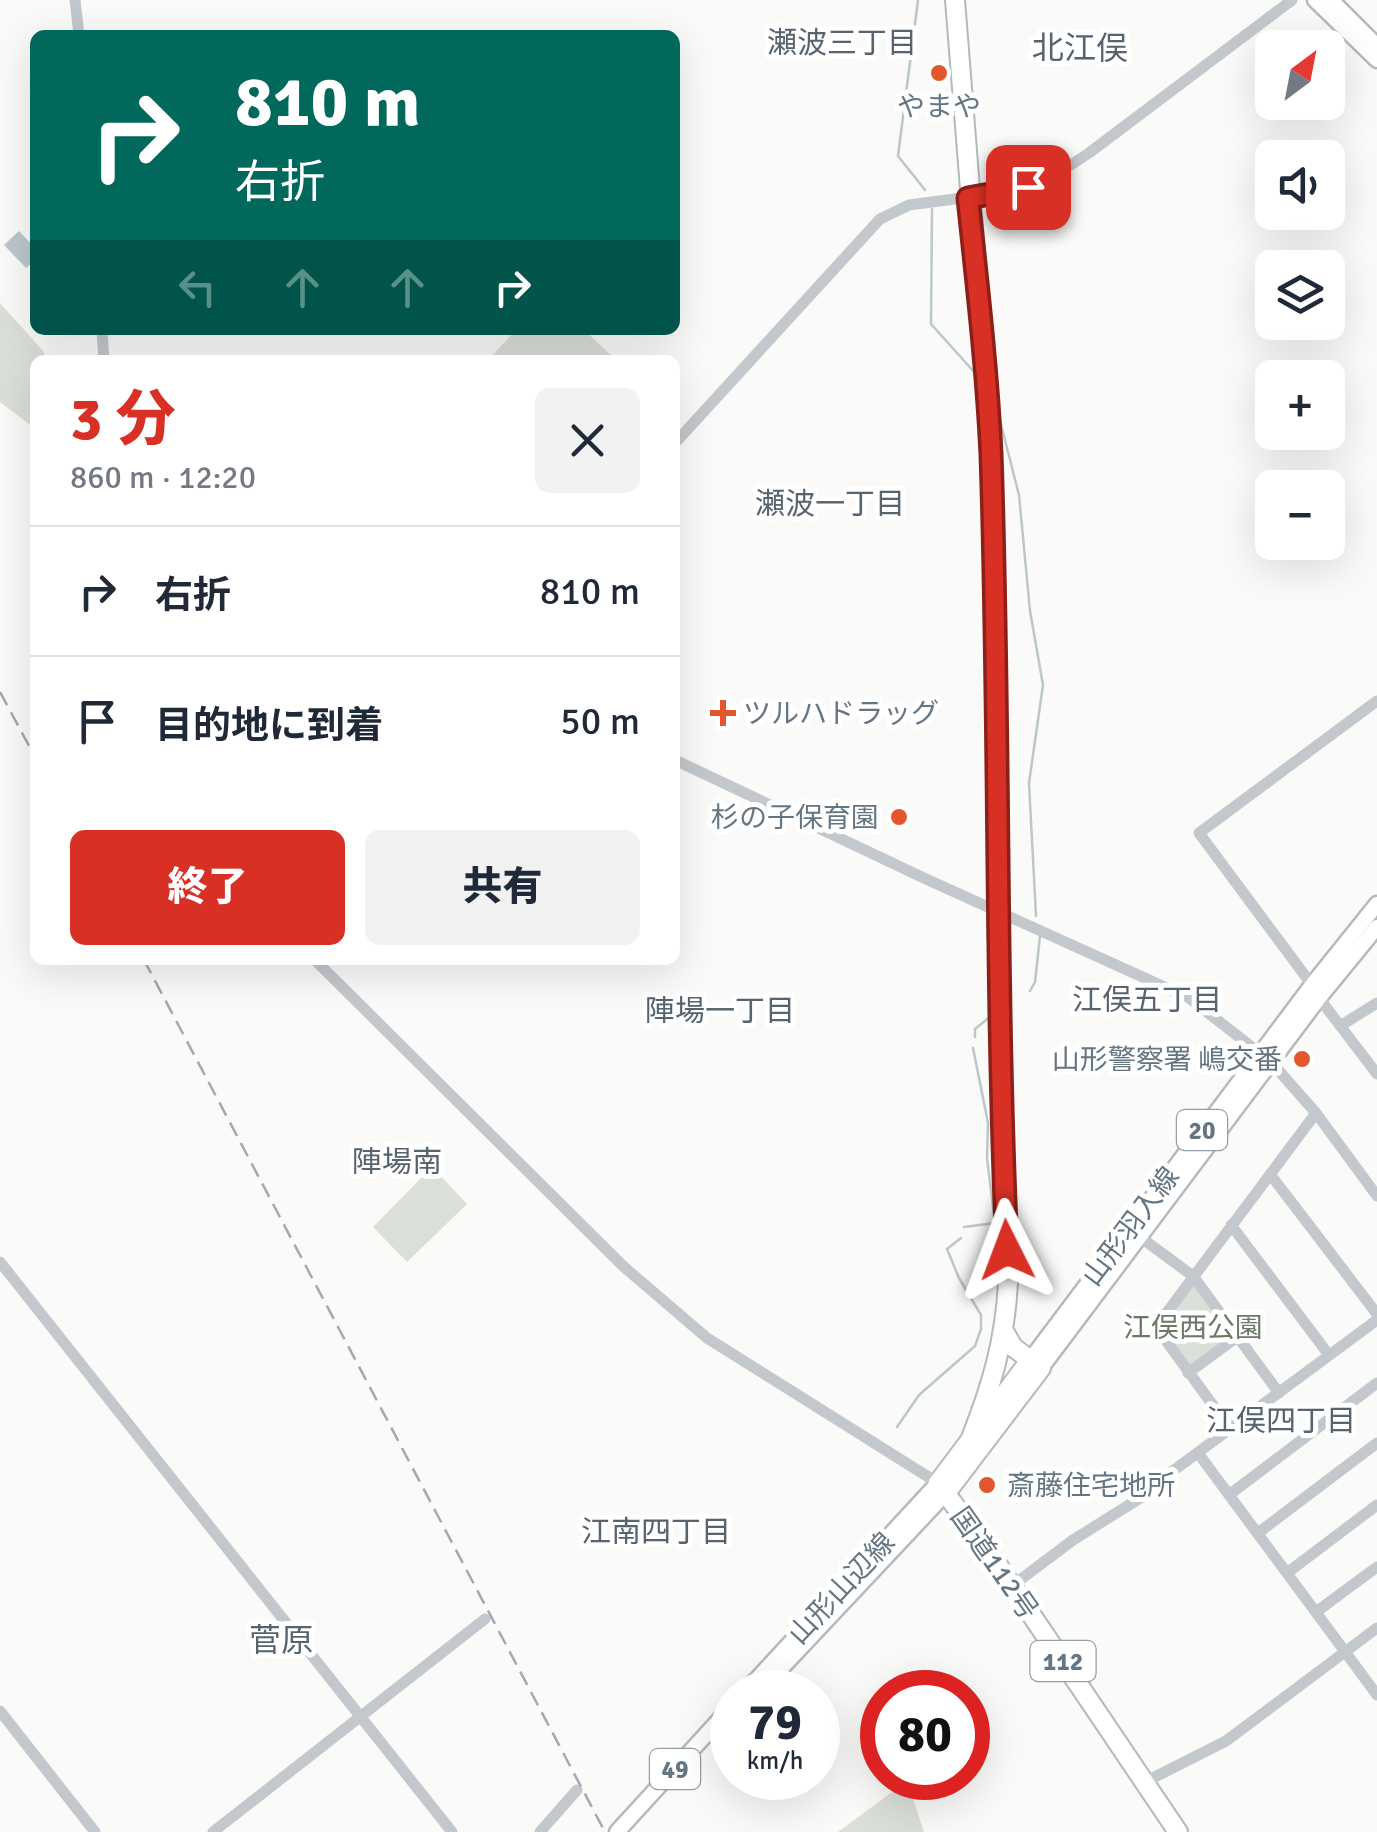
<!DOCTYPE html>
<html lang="ja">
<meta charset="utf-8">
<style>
:root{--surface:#fff;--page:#f2f2f3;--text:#1f2937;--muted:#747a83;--line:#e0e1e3;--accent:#d93025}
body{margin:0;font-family:Signika,"Noto Sans JP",sans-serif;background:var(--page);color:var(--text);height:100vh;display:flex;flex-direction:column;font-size:38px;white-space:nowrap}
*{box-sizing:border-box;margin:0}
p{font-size:32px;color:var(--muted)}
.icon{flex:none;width:55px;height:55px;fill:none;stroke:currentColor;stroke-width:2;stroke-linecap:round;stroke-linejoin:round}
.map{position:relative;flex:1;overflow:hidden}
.sheet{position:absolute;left:30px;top:355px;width:650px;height:610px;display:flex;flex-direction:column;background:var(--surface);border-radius:15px;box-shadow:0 10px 40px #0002}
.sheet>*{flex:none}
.top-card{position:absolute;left:30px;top:30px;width:650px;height:305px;border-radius:15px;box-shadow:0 10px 40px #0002;background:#00695c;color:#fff;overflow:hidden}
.needle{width:65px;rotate:32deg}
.controls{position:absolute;left:1255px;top:30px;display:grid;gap:20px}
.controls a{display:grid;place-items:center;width:90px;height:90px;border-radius:15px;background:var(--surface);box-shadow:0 10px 40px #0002;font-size:50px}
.speed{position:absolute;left:710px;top:1670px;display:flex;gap:20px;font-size:50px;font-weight:700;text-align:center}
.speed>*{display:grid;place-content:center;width:130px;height:130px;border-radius:50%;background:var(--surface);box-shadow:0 10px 40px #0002;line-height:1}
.speed small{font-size:25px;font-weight:400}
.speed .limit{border:15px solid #d22;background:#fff;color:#111}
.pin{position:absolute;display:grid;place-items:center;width:85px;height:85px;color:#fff;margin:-42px;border-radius:20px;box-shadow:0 5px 15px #0006}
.me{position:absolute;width:110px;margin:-55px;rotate:357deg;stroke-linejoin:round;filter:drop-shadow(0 0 8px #0008)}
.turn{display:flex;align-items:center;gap:35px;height:210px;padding:0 40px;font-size:45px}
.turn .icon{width:130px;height:130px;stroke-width:2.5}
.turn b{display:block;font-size:70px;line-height:85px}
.lanes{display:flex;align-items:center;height:95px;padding:0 40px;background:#0003;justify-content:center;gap:50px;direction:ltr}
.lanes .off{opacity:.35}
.round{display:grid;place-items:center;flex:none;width:105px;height:105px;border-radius:15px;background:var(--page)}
.head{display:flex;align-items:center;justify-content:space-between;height:170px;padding:0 40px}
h1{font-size:60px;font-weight:800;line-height:75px;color:var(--accent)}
.cta{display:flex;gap:20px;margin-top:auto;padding:20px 40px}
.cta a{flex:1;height:115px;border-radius:15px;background:var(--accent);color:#fff;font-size:40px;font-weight:800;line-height:115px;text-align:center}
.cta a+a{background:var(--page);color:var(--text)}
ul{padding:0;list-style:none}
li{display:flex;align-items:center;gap:30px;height:130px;padding:0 40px;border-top:2px solid var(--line)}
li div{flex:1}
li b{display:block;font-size:38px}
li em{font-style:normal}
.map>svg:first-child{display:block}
</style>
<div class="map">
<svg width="1377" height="1832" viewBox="0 0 1377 1832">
<rect width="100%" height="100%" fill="#fafaf8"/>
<path fill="#dadfd7" d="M 0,303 L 44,352 L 46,360 L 35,360 L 35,419 L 29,424 L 0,402 Z
M 516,330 L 584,330 L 612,356 L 608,360 L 488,360 Z
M 432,1167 L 467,1204 L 407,1262 L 373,1227 Z
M 1193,1276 L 1237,1337 L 1188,1373 L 1156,1327 Z
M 907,1781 L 924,1832 L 838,1832 Z"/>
<path fill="#bbc7cb" d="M 19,231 L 35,248 L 35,260 L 26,268 L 4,245 Z"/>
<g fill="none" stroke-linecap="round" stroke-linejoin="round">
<path stroke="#bbc7cb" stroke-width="2.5" d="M 918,0 L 898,156 L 925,190
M 932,209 L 931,324 L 975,373
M 997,409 L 1019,495 L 1030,611 L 1043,685 L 1029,783 L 1036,916
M 1030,991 L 1035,982 L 1040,936
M 975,1037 L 975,1029 L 991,1016
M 964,1227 L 995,1223 L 987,1158 L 988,1123 L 973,1048
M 897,1427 L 919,1395 L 975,1346 L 981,1329 L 981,1315 L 959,1278 L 947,1249 L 961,1238"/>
<defs>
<path id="major" d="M 1315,0 L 1377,60
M 1331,0 L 1377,46
M 1031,1359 L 1312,985 L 1377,904
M 1041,1368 L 1319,998 L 1377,927
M 745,1692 L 938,1483
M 759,1692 L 946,1493
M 617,1832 L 732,1706"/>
<path id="highway" d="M 955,0 L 991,453 L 999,826 L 997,911 L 1008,1283 C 1005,1340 992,1385 971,1438
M 1031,1359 L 938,1483 L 987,1549 L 1178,1832
M 946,1493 L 1041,1368 L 1013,1347 L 1005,1333"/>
</defs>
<use href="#major" stroke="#b5babe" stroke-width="19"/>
<use href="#highway" stroke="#b4b9bd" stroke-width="22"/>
<path stroke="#c3c8cc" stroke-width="11" d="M 75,0 L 79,35
M 102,330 L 104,360
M 675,443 L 880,219 L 909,205 L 1008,192 L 1049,179 L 1089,153 L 1292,0
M 675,760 L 926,879 L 1189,998 L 1271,1062 L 1316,1113 L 1377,1196
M 315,960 L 623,1266 L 707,1338 L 938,1483
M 1312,985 L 1199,833 L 1377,701
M 1319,998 L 1377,1074
M 1340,1026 L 1377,1003
M 1270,1174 L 1377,1314
M 1231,1225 L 1329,1355
M 1140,1237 L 1193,1276 L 1279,1393
M 0,1262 L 452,1832
M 1188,1373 L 1237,1337
M 1231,1430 L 1156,1327 L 1316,1113
M 1198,1453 L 1377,1695
M 1229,1495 L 1377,1383
M 1258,1533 L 1377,1443
M 1287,1573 L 1377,1505
M 1012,1586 L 1073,1540 L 1145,1495 L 1158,1482 L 1377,1320
M 1316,1612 L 1377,1567
M 0,1711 L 95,1832
M 1145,1782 L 1226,1741 L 1377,1628
M 213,1832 L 485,1619
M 540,1832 L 577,1790"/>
<use href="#major" stroke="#fff" stroke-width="14"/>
<use href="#highway" stroke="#fff" stroke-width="18"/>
<path stroke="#a2aab0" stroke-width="2.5" stroke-dasharray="15 8" stroke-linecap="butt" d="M 0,692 L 35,757
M 144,960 L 605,1832"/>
</g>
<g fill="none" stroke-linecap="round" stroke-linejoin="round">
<defs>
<path id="route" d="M 1007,1250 C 995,985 1000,720 991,454 C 987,369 977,283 968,198 L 1028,187"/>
</defs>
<use href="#route" stroke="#8d1f18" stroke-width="25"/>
<use href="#route" stroke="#d93025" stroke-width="18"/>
</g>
<g fill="#e4572e" stroke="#fff" stroke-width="4">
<circle cx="939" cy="73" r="10"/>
<path d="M718 698h10v10h10v10h-10v10h-10v-10h-10v-10h10z"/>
<circle cx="899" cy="817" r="10"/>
<circle cx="1302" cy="1059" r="10"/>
<circle cx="987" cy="1485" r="10"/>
</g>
<g text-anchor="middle" stroke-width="10" stroke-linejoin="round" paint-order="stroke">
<g fill="#fff" stroke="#939fa8" stroke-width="2.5">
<rect x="1177" y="1110" width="50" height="40" rx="8"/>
<rect x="1030.5" y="1641" width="65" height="40" rx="8"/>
<rect x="650" y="1749" width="50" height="40" rx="8"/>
</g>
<g font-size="25" font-weight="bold" fill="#657683">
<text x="1202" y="1139">20</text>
<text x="1063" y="1670">112</text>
<text x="675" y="1778">49</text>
</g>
<g font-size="28" fill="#657683" stroke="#fff" text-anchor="start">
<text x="939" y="116" text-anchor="middle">やまや</text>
<text x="743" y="723">ツルハドラッグ</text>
<text x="879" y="827" text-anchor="end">杉の子保育園</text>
<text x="1282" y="1069" text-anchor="end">山形警察署 嶋交番</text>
<text x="1007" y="1495">斎藤住宅地所</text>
</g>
<g font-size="28" fill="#657683" stroke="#fff">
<text transform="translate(1130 1226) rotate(-53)" y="10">山形羽入線</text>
<text transform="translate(995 1563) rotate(55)" y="10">国道112号</text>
<text transform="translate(841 1588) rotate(-47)" y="10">山形山辺線</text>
</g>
<g font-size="28" fill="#687a64" stroke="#fff">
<text x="1193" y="1337">江俣西公園</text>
</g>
<g font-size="30" fill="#57646e" stroke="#fff">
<text x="842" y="53">瀬波三丁目</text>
<text x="830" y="514">瀬波一丁目</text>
<text x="1147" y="1010">江俣五丁目</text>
<text x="720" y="1021">陣場一丁目</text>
<text x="397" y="1172">陣場南</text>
<text x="1281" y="1431">江俣四丁目</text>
<text x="656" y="1542">江南四丁目</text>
</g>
<g font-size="32" fill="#57646e" stroke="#fff">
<text x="1080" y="59">北江俣</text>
<text x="281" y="1651">菅原</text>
</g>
</g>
</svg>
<div class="controls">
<a><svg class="needle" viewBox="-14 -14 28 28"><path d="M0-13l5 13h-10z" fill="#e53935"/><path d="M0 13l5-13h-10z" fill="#747a83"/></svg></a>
<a><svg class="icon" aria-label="sound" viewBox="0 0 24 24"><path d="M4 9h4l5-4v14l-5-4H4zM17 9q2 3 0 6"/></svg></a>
<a><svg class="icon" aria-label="layers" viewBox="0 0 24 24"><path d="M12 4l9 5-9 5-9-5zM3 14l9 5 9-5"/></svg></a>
<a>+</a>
<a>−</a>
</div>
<div class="speed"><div>79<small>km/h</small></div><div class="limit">80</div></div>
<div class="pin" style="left:1028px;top:187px;background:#d93025"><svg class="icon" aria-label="arrive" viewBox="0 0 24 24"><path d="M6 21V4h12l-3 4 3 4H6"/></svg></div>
<svg class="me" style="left:1007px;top:1250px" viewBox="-20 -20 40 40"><path d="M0-17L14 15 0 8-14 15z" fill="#d93025" stroke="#fff" stroke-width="4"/></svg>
<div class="top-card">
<div class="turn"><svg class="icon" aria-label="right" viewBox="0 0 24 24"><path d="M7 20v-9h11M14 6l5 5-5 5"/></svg><div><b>810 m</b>右折</div></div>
<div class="lanes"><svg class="icon off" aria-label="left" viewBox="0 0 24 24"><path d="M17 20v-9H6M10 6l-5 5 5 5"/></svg><svg class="icon off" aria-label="ahead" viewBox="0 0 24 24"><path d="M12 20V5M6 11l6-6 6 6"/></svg><svg class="icon off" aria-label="ahead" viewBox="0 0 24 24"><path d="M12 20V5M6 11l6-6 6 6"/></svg><svg class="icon" aria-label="right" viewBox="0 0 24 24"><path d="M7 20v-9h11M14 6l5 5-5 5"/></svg></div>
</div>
<section class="sheet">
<div class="head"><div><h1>3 分</h1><p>860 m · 12:20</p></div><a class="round"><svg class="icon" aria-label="close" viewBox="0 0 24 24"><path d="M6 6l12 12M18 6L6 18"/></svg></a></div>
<ul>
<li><svg class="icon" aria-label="right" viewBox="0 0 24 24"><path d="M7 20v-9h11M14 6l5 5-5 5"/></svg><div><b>右折</b></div><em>810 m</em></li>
<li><svg class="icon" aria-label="arrive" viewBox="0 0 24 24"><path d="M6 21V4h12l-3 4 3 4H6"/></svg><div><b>目的地に到着</b></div><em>50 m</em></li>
</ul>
<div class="cta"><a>終了</a><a>共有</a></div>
</section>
</div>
